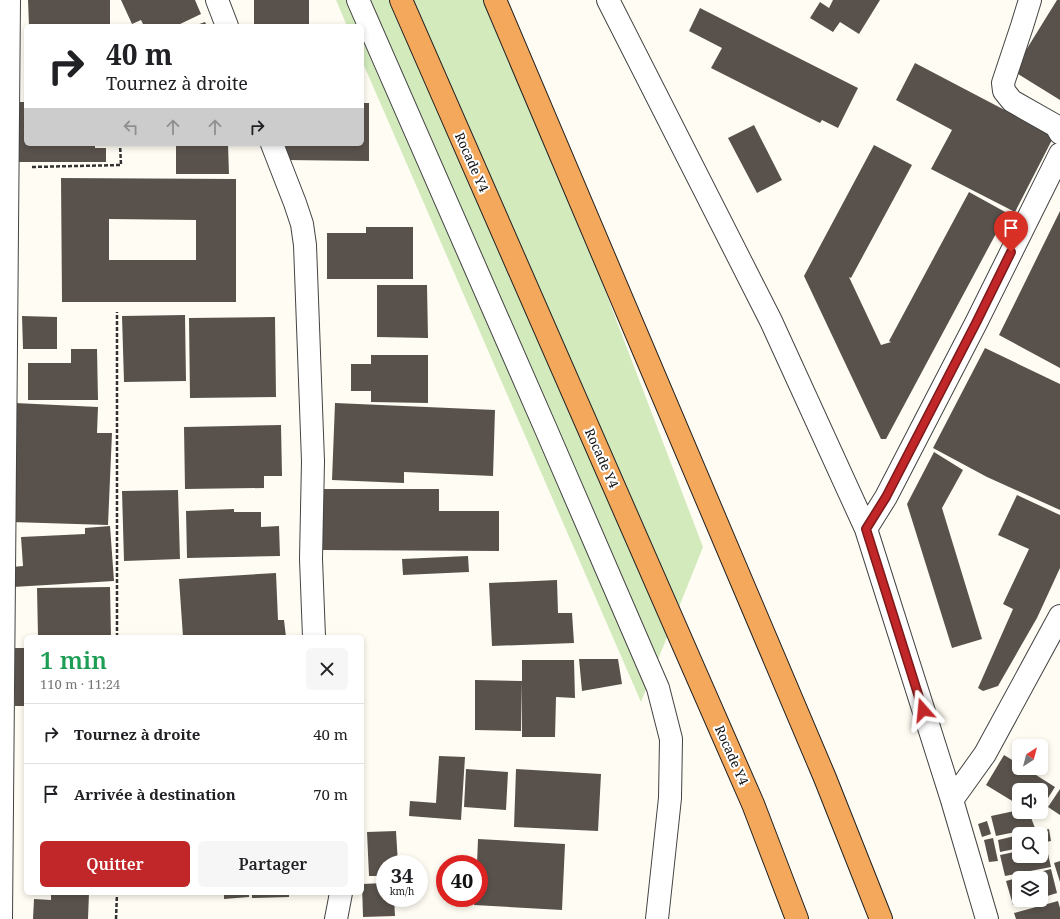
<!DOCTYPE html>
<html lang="fr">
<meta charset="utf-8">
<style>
:root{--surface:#fff;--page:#f6f6f6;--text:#202124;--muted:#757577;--line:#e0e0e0;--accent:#c12728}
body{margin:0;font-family:"Noto Serif",serif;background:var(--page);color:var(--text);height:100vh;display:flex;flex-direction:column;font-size:15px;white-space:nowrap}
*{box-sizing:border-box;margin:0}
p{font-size:13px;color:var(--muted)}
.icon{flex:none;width:22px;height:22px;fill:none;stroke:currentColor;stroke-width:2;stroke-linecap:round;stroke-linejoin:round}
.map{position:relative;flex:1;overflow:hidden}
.sheet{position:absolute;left:24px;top:635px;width:340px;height:260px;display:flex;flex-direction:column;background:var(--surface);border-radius:6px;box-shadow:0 2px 6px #0003}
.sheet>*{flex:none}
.top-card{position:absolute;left:24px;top:24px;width:340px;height:122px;border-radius:6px;box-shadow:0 2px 6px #0003;background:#fff;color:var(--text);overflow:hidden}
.needle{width:26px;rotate:36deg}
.fabs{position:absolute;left:1012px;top:739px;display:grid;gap:8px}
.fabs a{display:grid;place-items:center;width:36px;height:36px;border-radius:6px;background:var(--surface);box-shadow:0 2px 6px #0003;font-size:20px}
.speed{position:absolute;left:376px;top:855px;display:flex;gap:8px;font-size:20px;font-weight:700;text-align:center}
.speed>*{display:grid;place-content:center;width:52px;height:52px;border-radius:50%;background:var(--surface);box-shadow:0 2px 6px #0003;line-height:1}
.speed small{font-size:10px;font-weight:400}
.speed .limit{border:6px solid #d22;background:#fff;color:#111}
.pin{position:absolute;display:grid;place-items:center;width:34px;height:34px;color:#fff;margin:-41px -17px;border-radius:50% 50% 50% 0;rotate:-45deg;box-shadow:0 0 4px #0007}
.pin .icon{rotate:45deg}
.me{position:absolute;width:44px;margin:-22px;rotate:342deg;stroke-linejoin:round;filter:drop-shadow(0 0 3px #0008)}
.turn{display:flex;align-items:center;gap:14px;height:84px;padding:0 16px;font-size:18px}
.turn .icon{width:52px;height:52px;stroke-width:2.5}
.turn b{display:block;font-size:28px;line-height:34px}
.lanes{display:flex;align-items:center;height:38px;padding:0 16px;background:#0003;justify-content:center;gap:20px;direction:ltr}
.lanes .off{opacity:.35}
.round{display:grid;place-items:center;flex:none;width:42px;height:42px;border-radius:6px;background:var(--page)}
.head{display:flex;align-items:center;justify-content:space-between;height:68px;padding:0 16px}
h1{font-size:24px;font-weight:600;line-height:30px;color:#1e9e55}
.button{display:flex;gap:8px;margin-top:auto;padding:8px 16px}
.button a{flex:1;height:46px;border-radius:6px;background:var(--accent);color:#fff;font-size:16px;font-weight:600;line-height:46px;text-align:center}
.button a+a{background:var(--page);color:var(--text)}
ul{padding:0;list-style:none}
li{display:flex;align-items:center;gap:12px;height:60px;padding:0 16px;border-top:1px solid var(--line)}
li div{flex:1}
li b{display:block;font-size:15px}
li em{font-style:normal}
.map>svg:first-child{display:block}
</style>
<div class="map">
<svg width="1060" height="919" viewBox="0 0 1060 919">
<rect width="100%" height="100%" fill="#fffdf3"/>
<path fill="#d2eabc" d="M 336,0 L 494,0 L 703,547 L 641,702 L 362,61 L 362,26 L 347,26 Z"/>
<path fill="#59524c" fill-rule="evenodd" d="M 28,0 L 110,0 L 110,26 L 29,26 Z
M 121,0 L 195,0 L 201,14 L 176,26 L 144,26 L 141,20 L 132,24 Z
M 254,0 L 309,0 L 309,26 L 254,26 Z
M 833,0 L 880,0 L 859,34 L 840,22 L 833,32 L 810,18 L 820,2 L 829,8 Z
M 1057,0 L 1060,0 L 1060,100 L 1013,71 Z
M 700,8 L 858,88 L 838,128 L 822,120 L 820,123 L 711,68 L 722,48 L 689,31 Z
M 205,22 L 207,26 L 194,26 Z
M 915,63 L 1054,136 L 1015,212 L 931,169 L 952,130 L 896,100 Z
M 19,102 L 26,102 L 26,144 L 95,144 L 95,148 L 106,148 L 106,162 L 19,162 Z
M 362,103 L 369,103 L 369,161 L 286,160 L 286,144 L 362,144 Z
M 754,125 L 782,180 L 757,193 L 728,138 Z
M 176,144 L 228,144 L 229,174 L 176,174 Z
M 874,145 L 912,165 L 851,278 L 849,277 L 881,345 L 891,342 L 889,341 L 969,192 L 1007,213 L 886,439 L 881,439 L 804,276 Z
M 61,178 L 236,179 L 236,302 L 62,302 ZM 109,219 L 196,220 L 196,260 L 109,260 Z
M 1060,211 L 1060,368 L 999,335 Z
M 366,227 L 413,227 L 413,279 L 327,279 L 327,233 L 366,233 Z
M 377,285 L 427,285 L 428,338 L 377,337 Z
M 185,315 L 186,381 L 124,382 L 122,316 Z
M 22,316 L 57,317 L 57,349 L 23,349 Z
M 275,317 L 276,397 L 190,398 L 189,318 Z
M 985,348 L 1060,384 L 1060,510 L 987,477 L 933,448 Z
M 71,349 L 97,349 L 98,400 L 28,400 L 28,363 L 71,363 Z
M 371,355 L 428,355 L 428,403 L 371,402 L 371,391 L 351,391 L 351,364 L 371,364 Z
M 15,403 L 98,407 L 97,433 L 112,433 L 108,525 L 11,522 Z
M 335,403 L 495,410 L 493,476 L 404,472 L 404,483 L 332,480 Z
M 281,425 L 282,476 L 264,476 L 264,488 L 185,489 L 184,427 Z
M 934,452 L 963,470 L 942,508 L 982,639 L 952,648 L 907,504 Z
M 322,489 L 439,489 L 439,511 L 499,511 L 499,551 L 323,550 Z
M 178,490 L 180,559 L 124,561 L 122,491 Z
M 1017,495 L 1060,515 L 1060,568 L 1037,618 L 998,686 L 983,691 L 978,688 L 1013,609 L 1003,604 L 1029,549 L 998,535 Z
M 234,509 L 234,512 L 261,512 L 261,527 L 279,526 L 280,556 L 187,558 L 186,511 Z
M 110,526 L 114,581 L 13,587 L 12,567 L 23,566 L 21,537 L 85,534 L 85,528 Z
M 468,556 L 469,572 L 403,575 L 402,559 Z
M 276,573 L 278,620 L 284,620 L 286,637 L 183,637 L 179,579 Z
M 557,580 L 558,613 L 572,613 L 574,643 L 492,646 L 489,583 Z
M 110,587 L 111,637 L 38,637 L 37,588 Z
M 14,648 L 26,648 L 26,706 L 15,706 Z
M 579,659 L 618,659 L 622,684 L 582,691 Z
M 522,660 L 574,660 L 575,698 L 556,697 L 555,737 L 522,737 Z
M 475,680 L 522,681 L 521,731 L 475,730 Z
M 1004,755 L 1019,764 L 1019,768 L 1025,768 L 1055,787 L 1041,809 L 1041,790 L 1019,790 L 1019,805 L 986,785 Z
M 439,756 L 465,757 L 461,820 L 409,816 L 410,801 L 436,803 Z
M 466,769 L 508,772 L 506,810 L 464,807 Z
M 516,769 L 601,774 L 598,831 L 514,827 Z
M 1060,789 L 1060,815 L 1048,807 Z
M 1019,810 L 1019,812 L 1020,812 L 1021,815 L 1030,815 L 1035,828 L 996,836 L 991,816 Z
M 1030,812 L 1039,812 L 1036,816 Z
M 987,821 L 991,834 L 982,837 L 978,824 Z
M 1049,829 L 1051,841 L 1041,843 L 1041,834 L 1029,834 Z
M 396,831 L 398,864 L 385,864 L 385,876 L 369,876 L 367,832 Z
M 1019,835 L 1019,848 L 1000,852 L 998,840 Z
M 993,838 L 998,861 L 989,862 L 984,840 Z
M 478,839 L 565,844 L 562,910 L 474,905 L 475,898 L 479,898 L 479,864 L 477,864 Z
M 1046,845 L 1051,867 L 1005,876 L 1000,855 L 1019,851 L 1019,856 L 1041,856 L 1041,846 Z
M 1060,861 L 1060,882 L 1054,863 Z
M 1051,869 L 1057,893 L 1041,898 L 1041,878 L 1019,878 L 1019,900 L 1031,901 L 1013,905 L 1006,881 Z
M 385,883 L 385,898 L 394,898 L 395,916 L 363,917 L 362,884 Z
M 51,893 L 89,893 L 88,919 L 33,919 L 34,899 L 51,900 Z
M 224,893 L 249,893 L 249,897 L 224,899 Z
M 252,893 L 289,893 L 289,897 L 252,898 Z
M 1058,901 L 1060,908 L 1060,919 L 1016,919 L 1014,913 Z"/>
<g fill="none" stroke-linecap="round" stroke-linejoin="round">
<defs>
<path id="minor" d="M 217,0 L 227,26
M 358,0 L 545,427 L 658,688 L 671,739 L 670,798 L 657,919
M 608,0 L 771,321 L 866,529 L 952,800 L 987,919
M 1030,0 L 1022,26 L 1003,83 L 1004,91 L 1012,101 L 1056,126 L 1060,133
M 272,144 L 295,203 L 302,224 L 305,245 L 313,461 L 311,559 L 314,637
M 866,529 L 886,497 L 976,323 L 1060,154
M 952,800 L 985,754 L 1060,616
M 1,919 L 9,0
M 336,919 L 341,893"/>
<path id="highway" d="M 401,0 L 753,804 L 797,919
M 495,0 L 825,778 L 881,919"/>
</defs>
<use href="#minor" stroke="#434343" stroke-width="24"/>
<use href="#highway" stroke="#212121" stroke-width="24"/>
<path stroke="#323232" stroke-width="2.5" stroke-dasharray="4 2" stroke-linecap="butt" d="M 32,167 L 121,165 L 120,144
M 117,637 L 117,312
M 116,919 L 117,893"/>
<use href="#minor" stroke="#fff" stroke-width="22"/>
<use href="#highway" stroke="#f4a85c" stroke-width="22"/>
</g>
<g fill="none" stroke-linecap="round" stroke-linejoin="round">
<defs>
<path id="route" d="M 923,710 L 866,529 L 886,497 L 976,323 L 1011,252"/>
</defs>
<use href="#route" stroke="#7d191a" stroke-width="10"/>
<use href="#route" stroke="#c12728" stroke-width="7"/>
</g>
<g text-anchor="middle" stroke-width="4" stroke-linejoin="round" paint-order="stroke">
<g font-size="13" fill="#101010" stroke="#fff">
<text transform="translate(472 162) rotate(66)" y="5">Rocade Y4</text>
<text transform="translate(602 458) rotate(66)" y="5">Rocade Y4</text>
<text transform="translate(732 755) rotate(66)" y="5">Rocade Y4</text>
</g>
</g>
</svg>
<div class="fabs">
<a><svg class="needle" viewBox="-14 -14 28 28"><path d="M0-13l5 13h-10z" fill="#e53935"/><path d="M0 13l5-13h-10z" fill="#757577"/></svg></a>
<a><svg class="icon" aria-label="sound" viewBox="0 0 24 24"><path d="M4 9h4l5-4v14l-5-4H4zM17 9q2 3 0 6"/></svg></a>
<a><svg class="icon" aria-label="search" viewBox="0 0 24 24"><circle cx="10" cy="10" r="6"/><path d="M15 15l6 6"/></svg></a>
<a><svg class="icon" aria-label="layers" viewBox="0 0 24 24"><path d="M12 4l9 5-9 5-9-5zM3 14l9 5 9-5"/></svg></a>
</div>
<div class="speed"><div>34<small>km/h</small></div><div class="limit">40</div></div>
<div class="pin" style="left:1011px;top:252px;background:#d93025"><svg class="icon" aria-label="arrive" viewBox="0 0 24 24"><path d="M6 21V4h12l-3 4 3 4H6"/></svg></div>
<svg class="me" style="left:923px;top:710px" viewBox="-20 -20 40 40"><path d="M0-17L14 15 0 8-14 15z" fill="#c12728" stroke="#fff" stroke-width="4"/></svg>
<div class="top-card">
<div class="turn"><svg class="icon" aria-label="right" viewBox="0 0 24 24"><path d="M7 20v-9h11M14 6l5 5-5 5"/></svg><div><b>40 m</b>Tournez à droite</div></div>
<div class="lanes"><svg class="icon off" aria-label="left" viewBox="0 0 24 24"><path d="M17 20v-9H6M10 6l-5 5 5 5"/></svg><svg class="icon off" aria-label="ahead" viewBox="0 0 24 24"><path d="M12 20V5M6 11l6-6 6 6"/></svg><svg class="icon off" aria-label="ahead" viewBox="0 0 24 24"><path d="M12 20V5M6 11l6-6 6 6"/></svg><svg class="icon" aria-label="right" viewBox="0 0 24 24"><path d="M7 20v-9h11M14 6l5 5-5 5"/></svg></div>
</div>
<section class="sheet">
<div class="head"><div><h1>1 min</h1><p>110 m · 11:24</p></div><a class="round"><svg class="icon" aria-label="close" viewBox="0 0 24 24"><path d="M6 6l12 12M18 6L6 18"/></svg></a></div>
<ul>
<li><svg class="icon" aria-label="right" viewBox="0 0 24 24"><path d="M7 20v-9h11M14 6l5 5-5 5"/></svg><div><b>Tournez à droite</b></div><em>40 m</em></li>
<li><svg class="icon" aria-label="arrive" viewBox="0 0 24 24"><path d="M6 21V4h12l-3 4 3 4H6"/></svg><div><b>Arrivée à destination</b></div><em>70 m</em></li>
</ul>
<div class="button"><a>Quitter</a><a>Partager</a></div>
</section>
</div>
